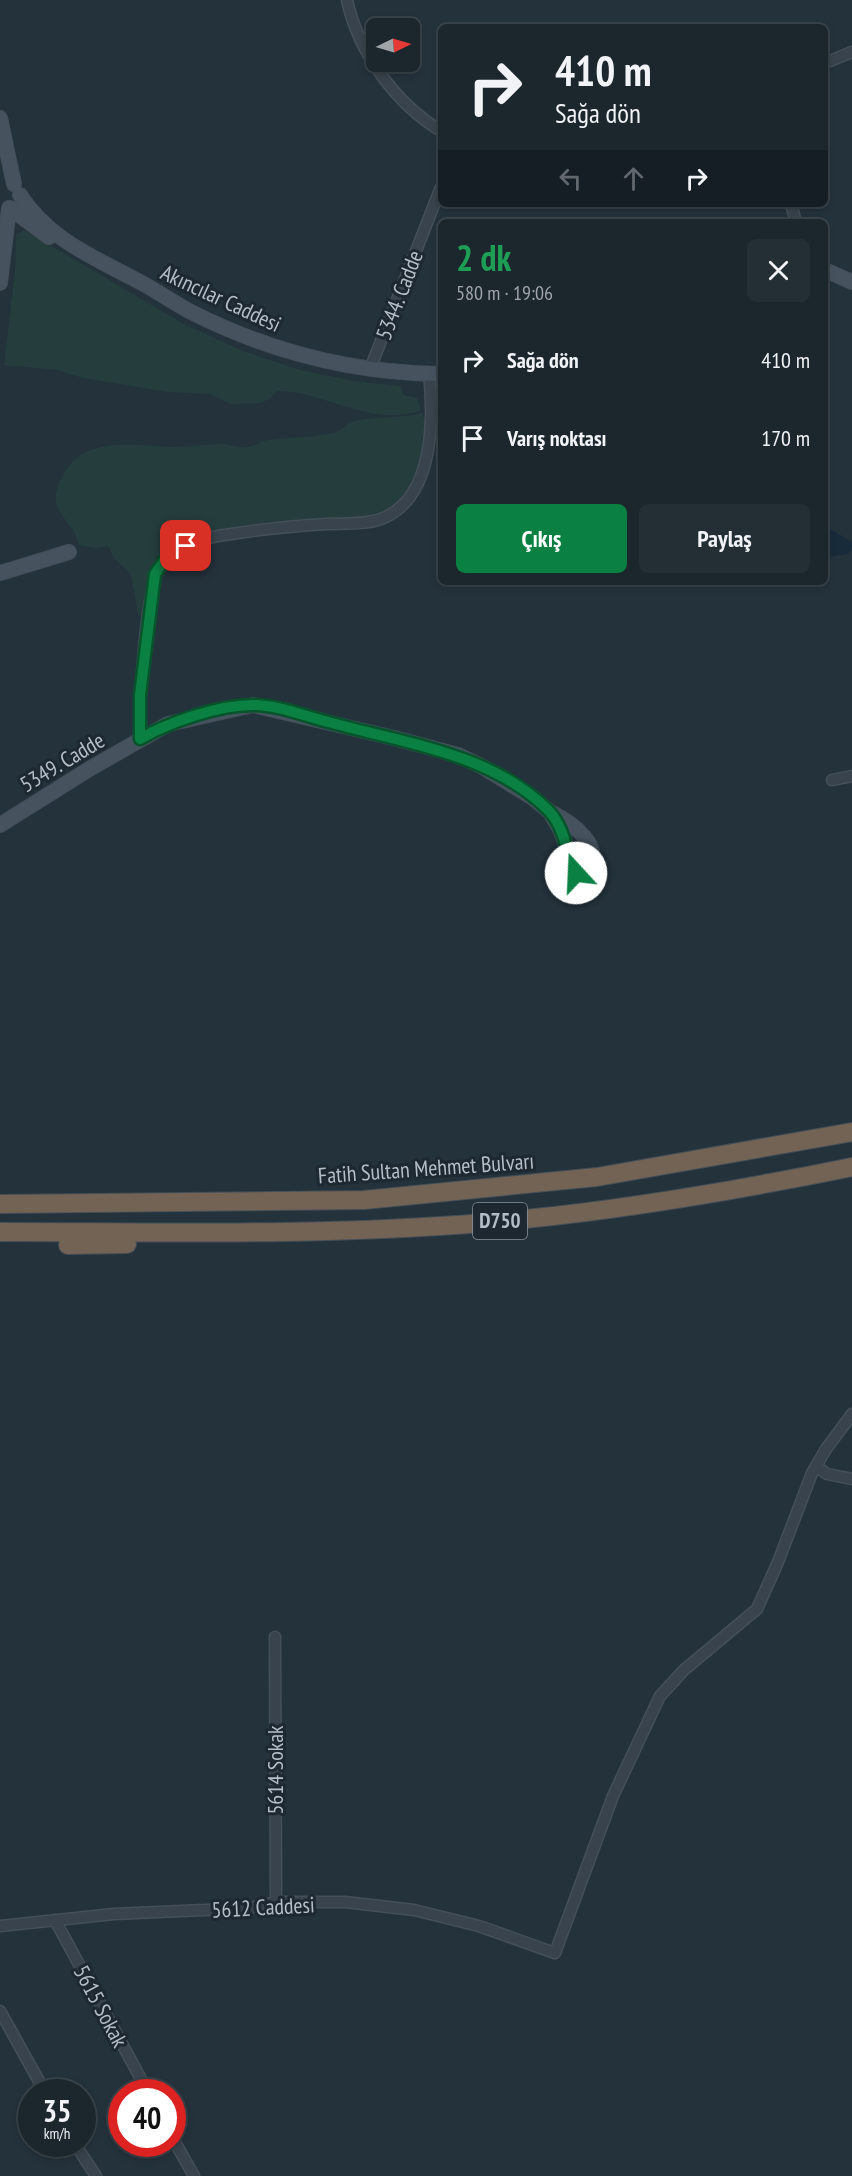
<!DOCTYPE html>
<html lang="tr">
<meta charset="utf-8">
<style>
:root{--surface:#1b262d;--page:#242e35;--text:#f1f3f6;--muted:#a0a5aa;--line:#394349;--accent:#0b8043}
body{margin:0;font-family:"PT Sans Narrow",sans-serif;background:var(--page);color:var(--text);height:100vh;display:flex;flex-direction:column;font-size:22px;white-space:nowrap}
*{box-sizing:border-box;margin:0}
p{font-size:20px;color:var(--muted)}
.icon{flex:none;width:33px;height:33px;fill:none;stroke:currentColor;stroke-width:2;stroke-linecap:round;stroke-linejoin:round}
.map{position:relative;flex:1;overflow:hidden}
.details{position:absolute;left:438px;top:219px;width:390px;height:366px;display:flex;flex-direction:column;background:var(--surface);border-radius:9px;box-shadow:0 3px 9px #0003,0 0 0 2px var(--line)}
.details>*{flex:none}
.banner{position:absolute;left:438px;top:24px;width:390px;height:183px;border-radius:9px;box-shadow:0 3px 9px #0003,0 0 0 2px var(--line);background:#1b262d;color:var(--text);overflow:hidden}
.needle{width:39px;rotate:85deg}
.buttons{position:absolute;left:366px;top:18px;display:grid;gap:12px}
.buttons a{display:grid;place-items:center;width:54px;height:54px;border-radius:9px;background:var(--surface);box-shadow:0 3px 9px #0003,0 0 0 2px var(--line);font-size:30px}
.speed{position:absolute;left:18px;top:2079px;display:flex;gap:12px;font-size:30px;font-weight:700;text-align:center}
.speed>*{display:grid;place-content:center;width:78px;height:78px;border-radius:50%;background:var(--surface);box-shadow:0 3px 9px #0003,0 0 0 2px var(--line);line-height:1}
.speed small{font-size:15px;font-weight:400}
.speed .limit{border:9px solid #d22;background:#fff;color:#111}
.pin{position:absolute;display:grid;place-items:center;width:51px;height:51px;color:#fff;margin:-26px;border-radius:12px;box-shadow:0 3px 9px #0006}
.me{position:absolute;width:66px;margin:-33px;rotate:340deg;stroke-linejoin:round;filter:drop-shadow(0 0 4px #0008)}
.turn{display:flex;align-items:center;gap:21px;height:126px;padding:0 18px;font-size:27px}
.turn .icon{width:78px;height:78px;stroke-width:2.5}
.turn b{display:block;font-size:42px;line-height:51px}
.lanes{display:flex;align-items:center;height:57px;padding:0 18px;background:#0003;justify-content:center;gap:30px;direction:ltr}
.lanes .off{opacity:.35}
.round{display:grid;place-items:center;flex:none;width:63px;height:63px;border-radius:9px;background:var(--page)}
.headline{display:flex;align-items:center;justify-content:space-between;height:102px;padding:0 18px}
h1{font-size:36px;font-weight:800;line-height:45px;color:#1e9e55}
.button{display:flex;gap:12px;margin-top:auto;padding:12px 18px}
.button a{flex:1;height:69px;border-radius:9px;background:var(--accent);color:#fff;font-size:24px;font-weight:800;line-height:69px;text-align:center}
.button a+a{background:var(--page);color:var(--text)}
ul{padding:0;list-style:none}
li{display:flex;align-items:center;gap:18px;height:78px;padding:0 18px}
li div{flex:1}
li b{display:block;font-size:22px}
li em{font-style:normal}
.map>svg:first-child{display:block}
</style>
<div class="map">
<svg width="852" height="2176" viewBox="0 0 852 2176">
<rect width="100%" height="100%" fill="#24323c"/>
<path fill="#263d3d" d="M 24,230 L 184,324 L 243,351 L 300,370 L 354,381 L 400,386 L 404,395 L 417,398 L 421,410 C 374,429 325,391 278,391 L 269,399 L 260,403 L 231,404 L 210,394 L 167,392 L 83,378 L 58,370 L 4,365 L 15,271 L 16,235 Z
M 422,413 C 429,428 424,447 419,463 C 412,482 402,504 382,513 C 366,520 349,518 332,518 C 293,520 201,525 170,546 C 141,566 152,592 141,616 L 138,614 L 131,574 L 114,558 L 108,546 L 96,548 L 79,545 C 72,515 40,512 65,472 C 88,434 138,447 174,447 C 191,447 207,444 224,444 C 231,445 240,448 247,447 C 253,447 261,441 268,440 C 291,437 314,438 336,432 C 344,430 346,422 354,421 C 377,416 399,419 422,413 Z"/>
<path fill="#182b3a" d="M 825,526 L 852,542 L 852,550 L 848,554 L 825,557 Z"/>
<g fill="none" stroke-linecap="round" stroke-linejoin="round">
<defs>
<path id="street" d="M 347,0 C 358,52 396,104 441,131
M 825,63 L 852,52
M 791,204 L 796,222
M 370,369 L 441,187
M 140,739 C 138,710 146,583 161,564 C 177,544 207,537 231,534 C 263,529 294,526 326,524 C 344,523 364,525 381,519 C 434,499 434,420 429,373
M 832,780 L 852,776
M 816,1466 L 827,1474 L 852,1479
M 275,1637 L 276,1902
M 55,1920 L 148,2092
M 0,1926 L 114,1914 L 249,1908 L 276,1902 L 345,1902 L 414,1910 L 479,1926 L 555,1953 L 613,1796 L 660,1696 L 684,1670 L 757,1609 L 778,1562 L 812,1473 L 826,1449 L 852,1414
M 0,2011 L 45,2092
M 172,2137 L 194,2176
M 75,2144 L 96,2176"/>
<path id="secondary" d="M 0,118 L 14,184
M 20,195 C 48,239 95,258 140,282 C 157,291 174,303 191,312 C 270,352 353,373 441,374
M 10,208 L 49,237
M 825,270 L 852,282
M 0,283 L 9,208
M 0,573 L 69,552
M 0,825 L 91,768 L 168,724 L 253,705 L 394,738 L 458,755 L 481,766 L 533,798 L 550,812 L 561,831 L 576,873 L 584,873 C 610,848 569,821 550,812"/>
<path id="highway" d="M 0,1204 L 364,1200 L 597,1177 L 852,1132
M 0,1232 C 175,1232 351,1237 525,1219 C 635,1208 744,1189 852,1167
M 68,1245 L 127,1244"/>
</defs>
<use href="#street" stroke="#444f58" stroke-width="13"/>
<use href="#secondary" stroke="#444f58" stroke-width="16"/>
<use href="#highway" stroke="#434e57" stroke-width="20"/>
<use href="#street" stroke="#38434d" stroke-width="10"/>
<use href="#secondary" stroke="#46535f" stroke-width="14"/>
<use href="#highway" stroke="#726355" stroke-width="18"/>
</g>
<g fill="none" stroke-linecap="round" stroke-linejoin="round">
<defs>
<path id="route" d="M 186,546 L 166,558 L 155,574 L 140,695 L 140,739 C 169,722 219,705 253,705 C 279,705 307,717 332,723 C 405,743 493,754 549,811 C 565,828 566,853 576,873"/>
</defs>
<use href="#route" stroke="#07532c" stroke-width="15"/>
<use href="#route" stroke="#0b8043" stroke-width="10"/>
</g>
<g text-anchor="middle" stroke-width="6" stroke-linejoin="round" paint-order="stroke">
<rect fill="#1d2831" stroke="#87919b" stroke-width="1.5" x="473" y="1203" width="54" height="36" rx="4.5"/>
<g font-size="21" font-weight="bold" fill="#b4bec8">
<text x="500" y="1228">D750</text>
</g>
<g font-size="22" fill="#b4bec8" stroke="#1d2831">
<text transform="translate(399 295) rotate(-69)" y="8">5344. Cadde</text>
<text transform="translate(221 298) rotate(25)" y="8">Akıncılar Caddesi</text>
<text transform="translate(62 762) rotate(-31)" y="8">5349. Cadde</text>
<text transform="translate(426 1168) rotate(-4)" y="8">Fatih Sultan Mehmet Bulvarı</text>
<text transform="translate(275 1770) rotate(-90)" y="8">5614 Sokak</text>
<text transform="translate(263 1907) rotate(-3)" y="8">5612 Caddesi</text>
<text transform="translate(101 2006) rotate(62)" y="8">5615 Sokak</text>
</g>
</g>
</svg>
<div class="buttons">
<a><svg class="needle" viewBox="-14 -14 28 28"><path d="M0-13l5 13h-10z" fill="#e53935"/><path d="M0 13l5-13h-10z" fill="#a0a5aa"/></svg></a>
</div>
<div class="speed"><div>35<small>km/h</small></div><div class="limit">40</div></div>
<div class="pin" style="left:186px;top:546px;background:#d93025"><svg class="icon" aria-label="arrive" viewBox="0 0 24 24"><path d="M6 21V4h12l-3 4 3 4H6"/></svg></div>
<svg class="me" style="left:576px;top:873px" viewBox="-20 -20 40 40"><circle r="19" fill="#fff"/><path d="M0-13L10 11 0 6-10 11z" fill="#0b8043"/></svg>
<div class="banner">
<div class="turn"><svg class="icon" aria-label="right" viewBox="0 0 24 24"><path d="M7 20v-9h11M14 6l5 5-5 5"/></svg><div><b>410 m</b>Sağa dön</div></div>
<div class="lanes"><svg class="icon off" aria-label="left" viewBox="0 0 24 24"><path d="M17 20v-9H6M10 6l-5 5 5 5"/></svg><svg class="icon off" aria-label="ahead" viewBox="0 0 24 24"><path d="M12 20V5M6 11l6-6 6 6"/></svg><svg class="icon" aria-label="right" viewBox="0 0 24 24"><path d="M7 20v-9h11M14 6l5 5-5 5"/></svg></div>
</div>
<section class="details">
<div class="headline"><div><h1>2 dk</h1><p>580 m · 19:06</p></div><a class="round"><svg class="icon" aria-label="close" viewBox="0 0 24 24"><path d="M6 6l12 12M18 6L6 18"/></svg></a></div>
<ul>
<li><svg class="icon" aria-label="right" viewBox="0 0 24 24"><path d="M7 20v-9h11M14 6l5 5-5 5"/></svg><div><b>Sağa dön</b></div><em>410 m</em></li>
<li><svg class="icon" aria-label="arrive" viewBox="0 0 24 24"><path d="M6 21V4h12l-3 4 3 4H6"/></svg><div><b>Varış noktası</b></div><em>170 m</em></li>
</ul>
<div class="button"><a>Çıkış</a><a>Paylaş</a></div>
</section>
</div>
